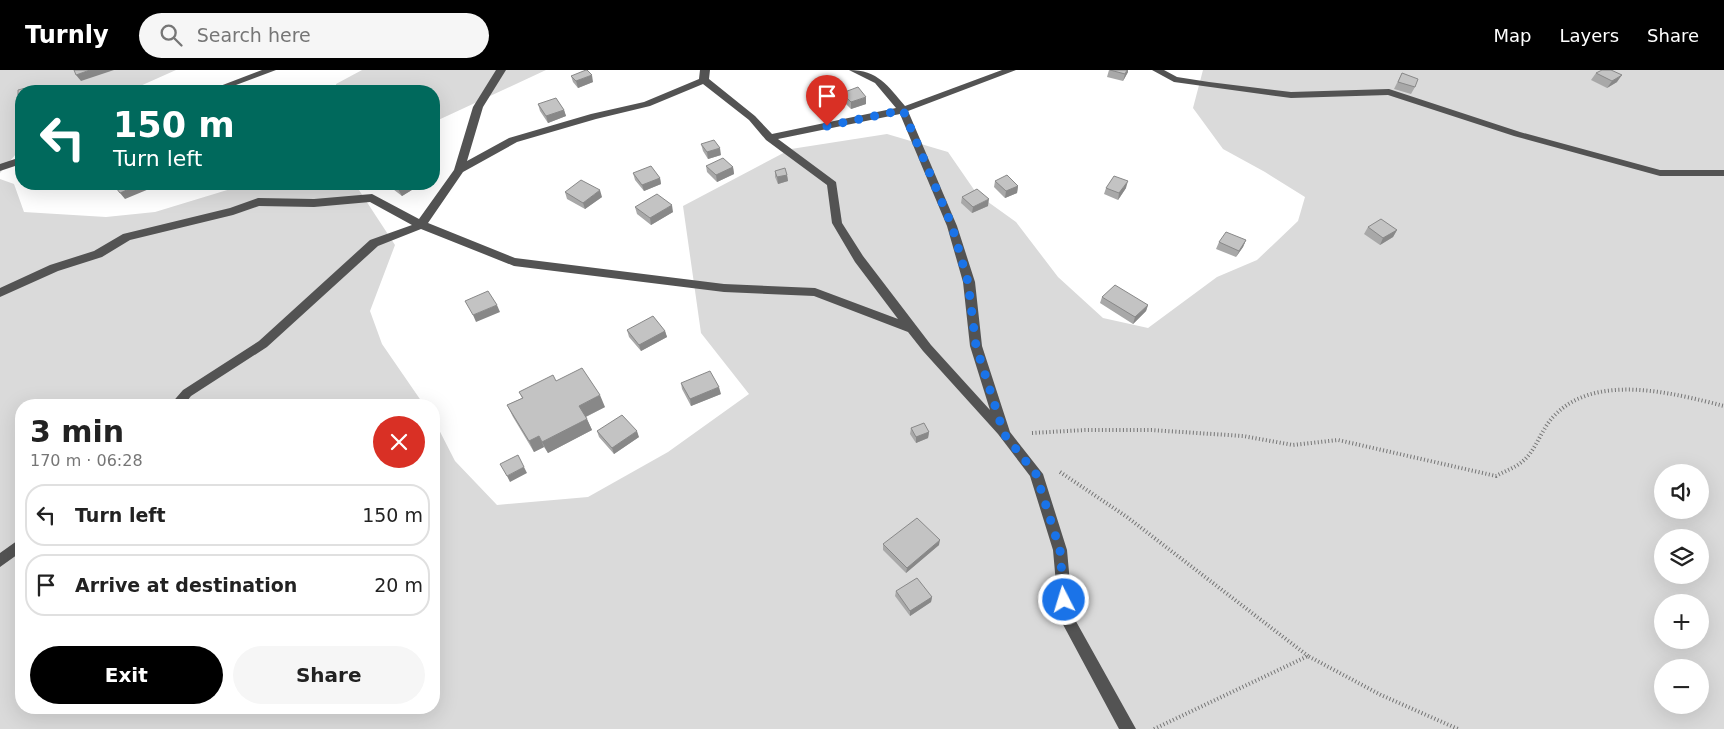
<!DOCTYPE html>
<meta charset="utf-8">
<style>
:root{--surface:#fff;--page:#f6f6f6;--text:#222;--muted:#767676;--line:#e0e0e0;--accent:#000}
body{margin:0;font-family:"DejaVu Sans",sans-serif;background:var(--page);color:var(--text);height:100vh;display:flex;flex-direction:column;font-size:19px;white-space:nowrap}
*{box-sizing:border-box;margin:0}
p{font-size:16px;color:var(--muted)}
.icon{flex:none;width:28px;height:28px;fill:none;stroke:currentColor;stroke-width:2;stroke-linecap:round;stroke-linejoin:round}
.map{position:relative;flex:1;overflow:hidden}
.sheet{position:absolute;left:15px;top:329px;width:425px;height:315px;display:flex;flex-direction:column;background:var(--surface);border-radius:20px;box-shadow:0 5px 20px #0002}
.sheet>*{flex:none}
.top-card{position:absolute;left:15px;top:15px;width:425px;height:105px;border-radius:20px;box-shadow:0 5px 20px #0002;background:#00695c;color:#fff;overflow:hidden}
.tools{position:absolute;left:1654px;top:394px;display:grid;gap:10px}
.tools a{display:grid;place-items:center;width:55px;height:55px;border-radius:50%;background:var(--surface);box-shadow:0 5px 20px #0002;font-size:25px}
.pin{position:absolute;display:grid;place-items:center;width:42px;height:42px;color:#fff;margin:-51px -21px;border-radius:50% 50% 50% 0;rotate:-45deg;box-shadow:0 0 5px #0007}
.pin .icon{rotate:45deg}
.me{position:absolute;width:55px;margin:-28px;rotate:355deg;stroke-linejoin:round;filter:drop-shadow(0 0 4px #0008)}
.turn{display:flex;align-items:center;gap:18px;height:105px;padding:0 15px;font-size:22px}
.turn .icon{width:65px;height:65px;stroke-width:2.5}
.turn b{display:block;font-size:35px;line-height:42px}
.round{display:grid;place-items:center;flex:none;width:52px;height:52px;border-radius:26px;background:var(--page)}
.overview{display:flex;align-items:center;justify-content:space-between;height:85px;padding:0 15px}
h1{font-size:30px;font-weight:800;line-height:38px}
.primary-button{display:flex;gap:10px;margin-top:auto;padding:10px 15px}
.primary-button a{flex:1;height:58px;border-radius:30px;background:var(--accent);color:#fff;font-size:20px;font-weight:800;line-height:58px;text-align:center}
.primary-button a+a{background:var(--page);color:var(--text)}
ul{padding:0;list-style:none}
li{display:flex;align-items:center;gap:15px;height:62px;margin:0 10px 8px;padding:0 5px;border:2px solid var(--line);border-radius:20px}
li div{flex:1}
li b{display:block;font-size:19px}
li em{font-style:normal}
header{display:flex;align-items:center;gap:30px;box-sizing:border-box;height:70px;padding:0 25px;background:var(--accent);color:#fff}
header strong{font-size:24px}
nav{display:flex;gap:28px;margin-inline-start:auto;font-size:18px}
.search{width:350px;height:45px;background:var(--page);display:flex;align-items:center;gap:12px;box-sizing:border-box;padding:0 18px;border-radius:28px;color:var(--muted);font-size:19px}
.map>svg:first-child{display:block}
</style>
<header>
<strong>Turnly</strong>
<div class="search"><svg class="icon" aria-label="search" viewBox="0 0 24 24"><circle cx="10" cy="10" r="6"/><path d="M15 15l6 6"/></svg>Search here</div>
<nav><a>Map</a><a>Layers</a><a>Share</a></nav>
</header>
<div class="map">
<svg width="1724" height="659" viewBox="0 0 1724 659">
<rect width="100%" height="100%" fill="#fff"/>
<path fill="#dadada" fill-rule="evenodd" d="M 0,0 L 176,0 L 129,21 L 21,21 L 21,78 L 0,103 Z
M 362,0 L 546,0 L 434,52 L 434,21 L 337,21 L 336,14 Z
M 1203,0 L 1724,0 L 1724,659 L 0,659 L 0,109 L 14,114 L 24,142 L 106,147 L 155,142 L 247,114 L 355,114 L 395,175 L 370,241 L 382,274 L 424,335 L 21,335 L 21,638 L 434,638 L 434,350 L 455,391 L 497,435 L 588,427 L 668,382 L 749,324 L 701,263 L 683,136 L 791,79 L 887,64 L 948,82 L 977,124 L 1016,152 L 1058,207 L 1103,248 L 1148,258 L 1217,207 L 1257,190 L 1298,151 L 1305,127 L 1265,102 L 1223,79 L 1193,38 ZM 1662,402 L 1700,402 L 1700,440 L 1662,440 ZM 1662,468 L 1700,468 L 1700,505 L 1662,505 ZM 1662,532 L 1700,532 L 1700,570 L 1662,570 ZM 1662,598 L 1700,598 L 1700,635 L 1662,635 Z"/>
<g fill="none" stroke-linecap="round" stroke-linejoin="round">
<path stroke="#757575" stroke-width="4" stroke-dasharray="1 2.5" stroke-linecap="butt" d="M 1032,363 L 1085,360 L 1151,360 L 1243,366 L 1293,375 L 1338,370 L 1496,406 C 1505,401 1515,398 1523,391 C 1536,380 1541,360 1553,347 C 1594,302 1673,323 1724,336
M 1060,402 L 1127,447 L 1308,586
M 1154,659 L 1308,586 L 1381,625 L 1458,659"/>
<path fill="#535353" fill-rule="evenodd" d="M 262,0 L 276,0 L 220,21 L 207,21 Z
M 496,0 L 506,0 L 483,37 L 467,91 L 509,68 L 591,44 L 644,32 L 699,9 L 700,0 L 710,0 L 709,9 L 755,46 L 772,64 L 896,38 L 875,13 L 849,0 C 878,0 888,16 905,36 L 1002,0 L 1016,0 L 908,41 L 957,156 L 975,212 L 982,276 L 1010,362 L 1043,404 L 1067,480 L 1073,546 L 1136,659 L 1119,659 L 1059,547 L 1053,480 L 1030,406 L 998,364 L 923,281 L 908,262 L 814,226 L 724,222 L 514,196 L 421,159 L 378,176 L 267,277 L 191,326 L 184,335 L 170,335 L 183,320 L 259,271 L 370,170 L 412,155 L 370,132 L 314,137 L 259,136 L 233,145 L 130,170 L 102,187 L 58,201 L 0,227 L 0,218 L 50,195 L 94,181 L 123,164 L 230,138 L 258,128 L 314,129 L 372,124 L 419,149 L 454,100 L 473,37 ZM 703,14 L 749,50 L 766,70 L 827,115 L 832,153 L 855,192 L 898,249 L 815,218 L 724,214 L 515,188 L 428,153 L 463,102 L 517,72 L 596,49 L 650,36 ZM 900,44 L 947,156 L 963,212 L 970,276 L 990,340 L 931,275 L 863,186 L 842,153 L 836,112 L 778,69 Z
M 1152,0 L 1164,0 L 1177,7 L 1209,12 L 1291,22 L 1389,19 L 1520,62 L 1660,100 L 1724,100 L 1724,106 L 1660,106 L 1514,66 L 1388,25 L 1291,28 L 1174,12 Z
M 21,87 L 21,94 L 0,101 L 0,94 Z
M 21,468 L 21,482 L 0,497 L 0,483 Z"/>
</g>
<path fill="#a8a8a8" d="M 1109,0 L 1128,2 L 1123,11 L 1107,7 Z
M 1402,3 L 1415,17 L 1411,24 L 1394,19 Z
M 1596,3 L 1617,12 L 1607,18 L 1591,10 Z
M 571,6 L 593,12 L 578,18 L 573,12 Z
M 842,23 L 866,34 L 851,39 L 842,30 Z
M 538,34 L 564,40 L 566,46 L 548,53 L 540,41 Z
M 701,74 L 721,85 L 708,89 L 703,81 Z
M 706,96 L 733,97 L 734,104 L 717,112 L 707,102 Z
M 775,101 L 787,105 L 788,111 L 778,114 L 775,107 Z
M 633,103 L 660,108 L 661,114 L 644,121 L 635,110 Z
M 995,111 L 1018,116 L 1017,123 L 1005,128 L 994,117 Z
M 384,114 L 419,114 L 420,115 L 402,126 L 389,116 L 389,114 L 386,116 Z
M 1106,118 L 1126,118 L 1118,130 L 1104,124 Z
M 565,122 L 602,127 L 585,139 L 567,129 Z
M 962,127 L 988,136 L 972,143 L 961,133 Z
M 635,137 L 673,142 L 651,155 L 637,144 Z
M 1368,157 L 1397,160 L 1393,167 L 1380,175 L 1364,164 Z
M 1246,170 L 1243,177 L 1236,187 L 1216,179 L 1219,172 Z
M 1102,227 L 1148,235 L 1146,241 L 1133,254 L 1100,233 Z
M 627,260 L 665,261 L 667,267 L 641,281 L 629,267 Z
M 681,313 L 721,324 L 691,336 L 682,319 Z
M 519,322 L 605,337 L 586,347 L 592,360 L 548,383 L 544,377 L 534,382 L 513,347 L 507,335 L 522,328 Z
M 911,358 L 929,362 L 928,368 L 916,373 L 910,364 Z
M 597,361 L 639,367 L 614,384 L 599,367 Z
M 883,474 L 939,475 L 906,503 L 883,480 Z
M 896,521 L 932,527 L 931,532 L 910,546 L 895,526 Z"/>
<path fill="#888" d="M 90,0 L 114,0 L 81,11 L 76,5 Z
M 1127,0 L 1128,0 L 1128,2 L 1123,11 L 1125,4 Z
M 592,5 L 593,12 L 578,18 L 576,11 Z
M 1622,5 L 1617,12 L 1607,18 L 1612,11 Z
M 866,27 L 866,34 L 851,39 L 851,32 Z
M 564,40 L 566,46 L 548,53 L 546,46 Z
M 720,78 L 721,85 L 708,89 L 707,82 Z
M 733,97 L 734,104 L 717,112 L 716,105 Z
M 787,105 L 788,111 L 778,114 L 777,107 Z
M 660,108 L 661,114 L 644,121 L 642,115 Z
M 1128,111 L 1126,118 L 1118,130 L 1119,123 Z
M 140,114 L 161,114 L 125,129 L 120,123 Z
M 407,114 L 419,114 L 420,115 L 402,126 L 398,119 Z
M 1018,116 L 1017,123 L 1005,128 L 1006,121 Z
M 600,120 L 602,127 L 585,139 L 583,133 Z
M 989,129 L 988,136 L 972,143 L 973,137 Z
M 672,135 L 673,142 L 651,155 L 650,148 Z
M 1397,160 L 1393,167 L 1380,175 L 1383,168 Z
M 1246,170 L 1243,177 L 1236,187 L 1239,181 Z
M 497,235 L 500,242 L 476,252 L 473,245 Z
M 1148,235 L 1146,241 L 1133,254 L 1135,247 Z
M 665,261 L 667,267 L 641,281 L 639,275 Z
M 719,317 L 721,324 L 691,336 L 690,329 Z
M 600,325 L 605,337 L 583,348 L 579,336 Z
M 587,349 L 592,360 L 548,383 L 542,372 Z
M 637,361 L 639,367 L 614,384 L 612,378 Z
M 929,362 L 928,368 L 916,373 L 916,367 Z
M 539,366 L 544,377 L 534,382 L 529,371 Z
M 524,397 L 527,403 L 510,412 L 507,406 Z
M 940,470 L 939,475 L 906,503 L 907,498 Z
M 932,527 L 931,532 L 910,546 L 910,541 Z"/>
<path fill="#c3c3c3" stroke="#888" d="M 74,0 L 90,0 L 76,5 Z
M 586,0 L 587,0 L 592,5 L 576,11 L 571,6 Z
M 1110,0 L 1127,0 L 1125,4 Z
M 1602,0 L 1611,0 L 1622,5 L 1612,11 L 1596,3 Z
M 1402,3 L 1418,9 L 1415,17 L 1398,12 Z
M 30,17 L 30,21 L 21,21 L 21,24 L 18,25 L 18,20 Z
M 858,17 L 866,27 L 851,32 L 842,23 Z
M 556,28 L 564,40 L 546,46 L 538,34 Z
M 714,70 L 720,78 L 707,82 L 701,74 Z
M 723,88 L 733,97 L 716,105 L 706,96 Z
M 651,96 L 660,108 L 642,115 L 633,103 Z
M 785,98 L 787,105 L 777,107 L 775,101 Z
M 1007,105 L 1018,116 L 1006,121 L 995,111 Z
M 1114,106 L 1128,111 L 1119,123 L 1106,118 Z
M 581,110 L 600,120 L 583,133 L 565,122 Z
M 113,114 L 140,114 L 120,123 Z
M 392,114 L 407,114 L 398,119 Z
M 977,119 L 989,129 L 973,137 L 962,127 Z
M 657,124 L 672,135 L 650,148 L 635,137 Z
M 1381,149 L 1397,160 L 1383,168 L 1368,157 Z
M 1226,162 L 1246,170 L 1239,181 L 1219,172 Z
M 1115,215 L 1148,235 L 1135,247 L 1102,227 Z
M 488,221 L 497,235 L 473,245 L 465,231 Z
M 653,246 L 665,261 L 639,275 L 627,260 Z
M 582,298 L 600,325 L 579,336 L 587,349 L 542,372 L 539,366 L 529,371 L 507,335 L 523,328 L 519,322 L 553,305 L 556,311 Z
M 710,301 L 719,317 L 690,329 L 681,313 Z
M 622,345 L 637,361 L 612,378 L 597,361 Z
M 924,353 L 929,362 L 916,367 L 911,358 Z
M 518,385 L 524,397 L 507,406 L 500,394 Z
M 917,448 L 940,470 L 907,498 L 883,474 Z
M 917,508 L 932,527 L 910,541 L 896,521 Z"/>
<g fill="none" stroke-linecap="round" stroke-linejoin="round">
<path stroke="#1a73e8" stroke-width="9" stroke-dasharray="0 16.2" d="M 827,56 L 903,40 L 952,156 L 968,212 L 976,276 L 1004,364 L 1036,404 L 1060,480 L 1064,530"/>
</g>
</svg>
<div class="tools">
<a><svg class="icon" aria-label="sound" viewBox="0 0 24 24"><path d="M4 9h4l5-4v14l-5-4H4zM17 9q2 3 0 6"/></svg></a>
<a><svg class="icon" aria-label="layers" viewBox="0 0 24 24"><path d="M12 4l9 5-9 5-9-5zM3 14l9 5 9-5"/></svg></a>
<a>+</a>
<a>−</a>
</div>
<div class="pin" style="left:827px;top:56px;background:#d93025"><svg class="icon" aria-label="arrive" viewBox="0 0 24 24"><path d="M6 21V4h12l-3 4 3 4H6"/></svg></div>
<svg class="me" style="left:1064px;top:530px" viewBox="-20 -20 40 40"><circle r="17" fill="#1a73e8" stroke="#fff" stroke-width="3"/><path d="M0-11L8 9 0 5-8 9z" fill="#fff"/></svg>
<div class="top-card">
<div class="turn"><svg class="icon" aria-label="left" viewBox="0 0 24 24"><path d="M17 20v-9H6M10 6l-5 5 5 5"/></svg><div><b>150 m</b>Turn left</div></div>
</div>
<section class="sheet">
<div class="overview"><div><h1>3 min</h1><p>170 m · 06:28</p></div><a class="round" style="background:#d93025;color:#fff"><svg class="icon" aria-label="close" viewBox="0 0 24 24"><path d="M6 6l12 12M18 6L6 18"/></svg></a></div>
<ul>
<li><svg class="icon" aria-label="left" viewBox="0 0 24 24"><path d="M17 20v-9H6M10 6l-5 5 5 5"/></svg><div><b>Turn left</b></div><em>150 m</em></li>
<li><svg class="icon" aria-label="arrive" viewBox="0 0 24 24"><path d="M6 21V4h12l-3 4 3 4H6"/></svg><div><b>Arrive at destination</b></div><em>20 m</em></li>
</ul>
<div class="primary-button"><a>Exit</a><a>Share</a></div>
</section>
</div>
